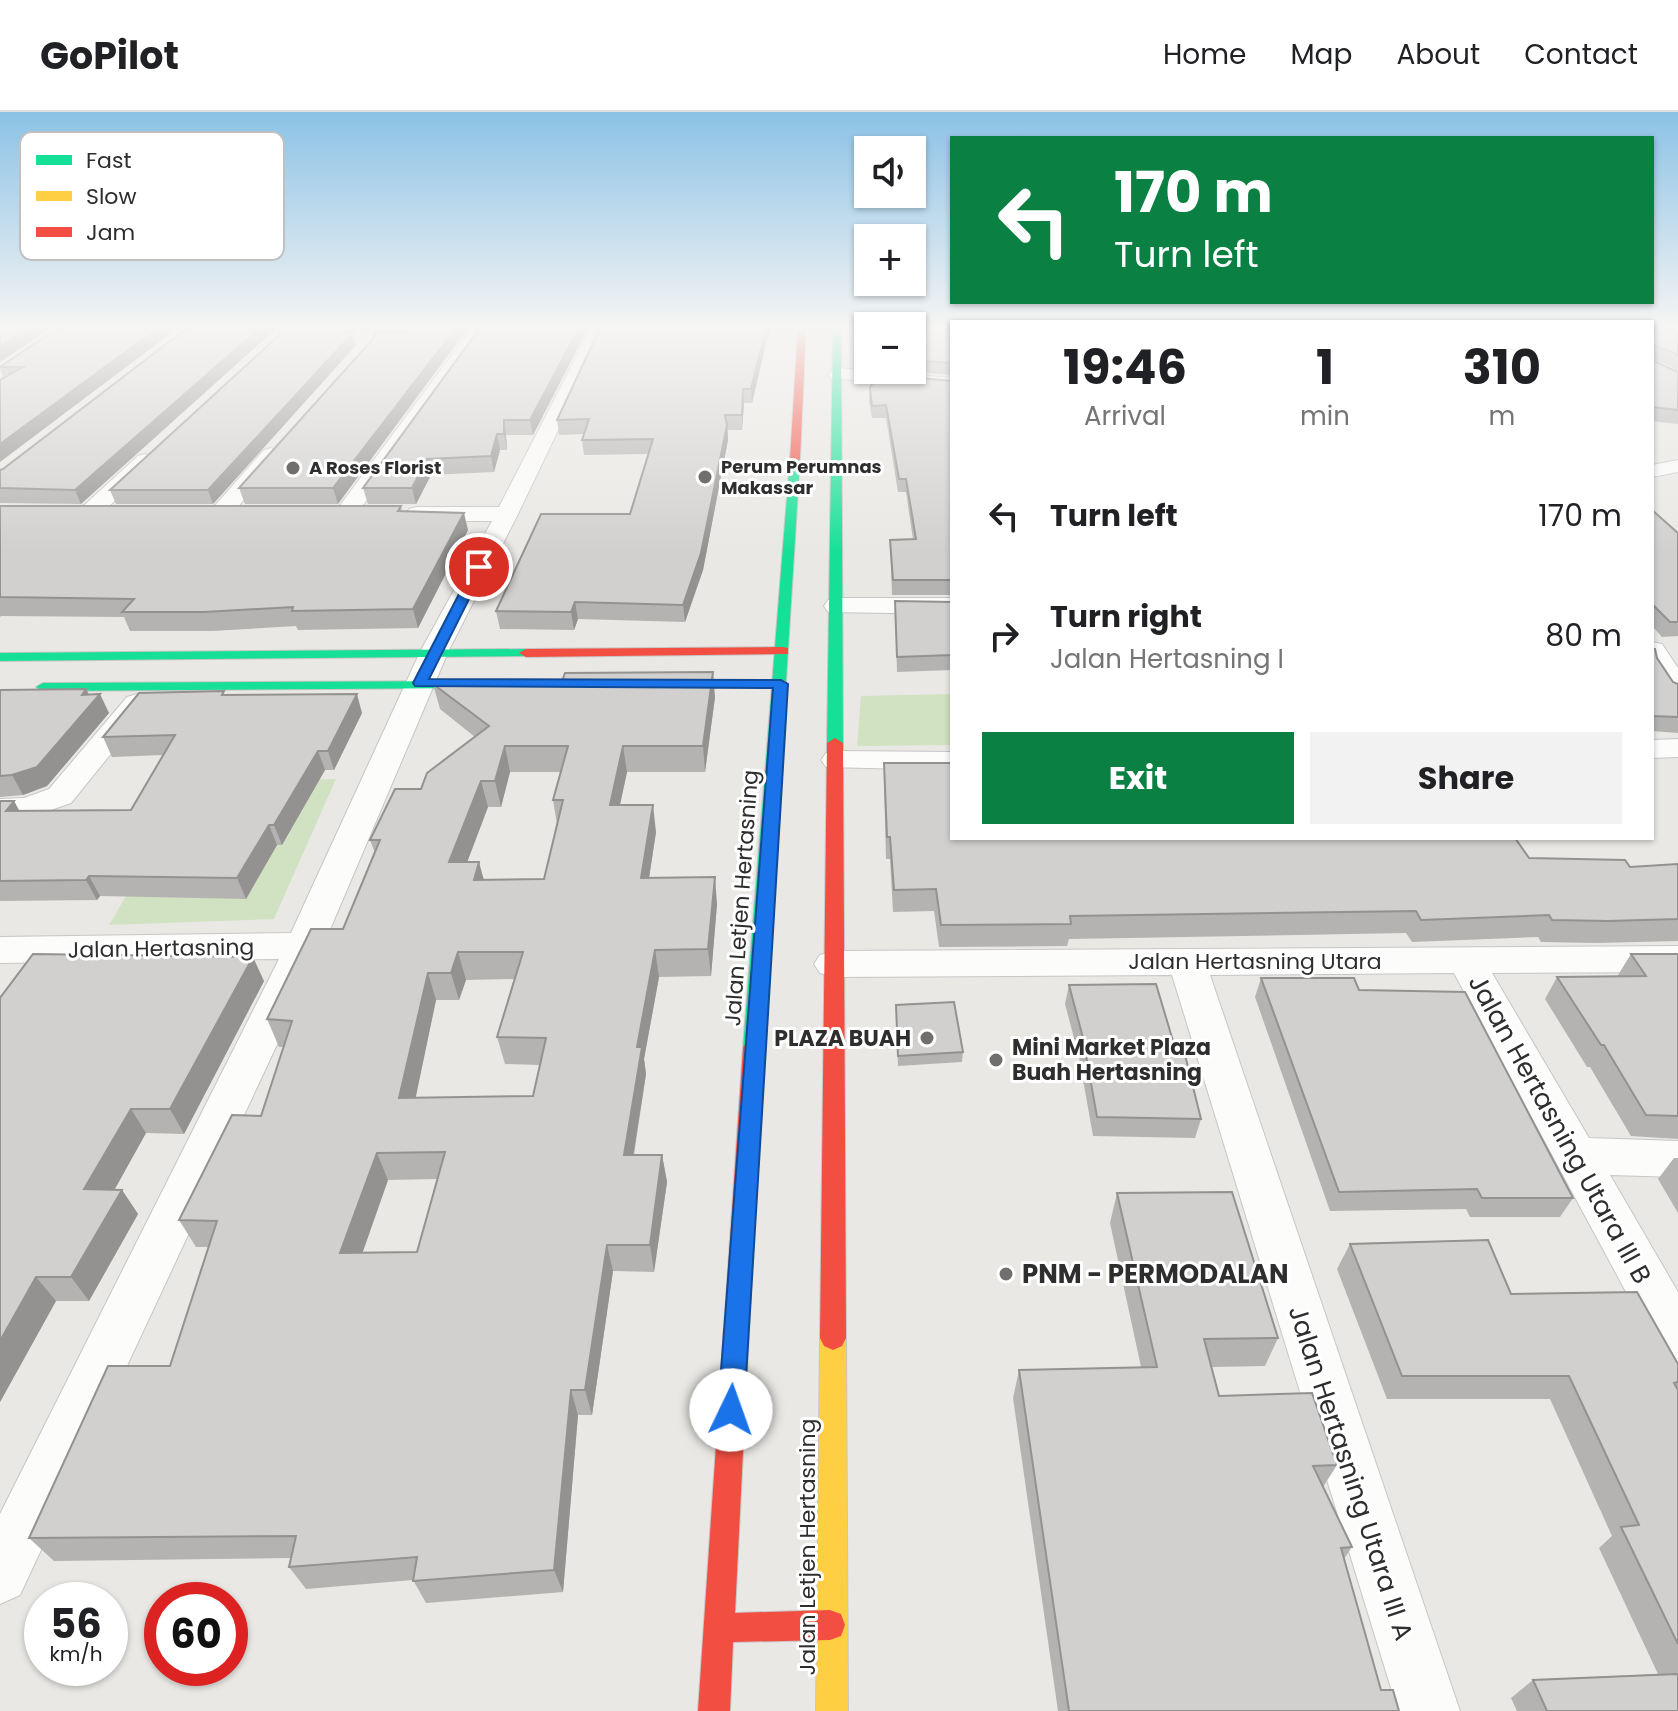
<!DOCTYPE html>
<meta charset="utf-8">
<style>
:root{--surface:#fff;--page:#f2f2f2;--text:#202124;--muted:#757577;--line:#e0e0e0;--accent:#0b8043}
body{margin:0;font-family:Poppins,sans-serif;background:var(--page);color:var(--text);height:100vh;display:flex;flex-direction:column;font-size:30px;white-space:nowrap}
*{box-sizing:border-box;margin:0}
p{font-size:26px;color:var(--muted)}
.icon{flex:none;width:44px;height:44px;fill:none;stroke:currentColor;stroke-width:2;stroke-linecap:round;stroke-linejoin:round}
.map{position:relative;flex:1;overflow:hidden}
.panel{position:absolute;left:950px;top:208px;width:704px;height:520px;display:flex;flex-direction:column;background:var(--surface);border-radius:0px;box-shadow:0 2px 6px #0004}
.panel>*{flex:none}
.top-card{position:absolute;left:950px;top:24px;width:704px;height:168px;border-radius:0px;box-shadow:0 2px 6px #0004;background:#0b8043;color:#fff;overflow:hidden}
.controls{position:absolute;left:854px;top:24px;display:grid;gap:16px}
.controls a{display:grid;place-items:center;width:72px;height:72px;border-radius:0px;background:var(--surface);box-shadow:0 2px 6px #0004;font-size:40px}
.speed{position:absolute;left:24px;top:1470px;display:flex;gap:16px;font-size:40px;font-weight:700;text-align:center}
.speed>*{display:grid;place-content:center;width:104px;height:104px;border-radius:50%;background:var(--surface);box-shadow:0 2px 6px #0004;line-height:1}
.speed small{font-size:20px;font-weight:400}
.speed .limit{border:12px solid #d22;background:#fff;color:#111}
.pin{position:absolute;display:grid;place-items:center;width:68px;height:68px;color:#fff;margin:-34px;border:4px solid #fff;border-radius:50%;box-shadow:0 2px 8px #0007}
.me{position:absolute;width:88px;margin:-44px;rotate:3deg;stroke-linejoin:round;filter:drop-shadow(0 0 6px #0008)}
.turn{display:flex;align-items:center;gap:28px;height:168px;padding:0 32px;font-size:36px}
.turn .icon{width:104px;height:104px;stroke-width:2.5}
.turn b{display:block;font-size:56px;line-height:68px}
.eta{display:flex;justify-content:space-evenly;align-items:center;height:136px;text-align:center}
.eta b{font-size:48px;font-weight:700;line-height:56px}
.action{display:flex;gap:16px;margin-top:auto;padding:16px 32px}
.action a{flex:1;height:92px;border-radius:0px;background:var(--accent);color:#fff;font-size:32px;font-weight:700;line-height:92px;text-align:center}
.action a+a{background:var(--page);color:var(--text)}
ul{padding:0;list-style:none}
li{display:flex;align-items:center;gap:24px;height:120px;padding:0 32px}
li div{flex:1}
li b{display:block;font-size:30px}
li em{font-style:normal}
header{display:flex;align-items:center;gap:48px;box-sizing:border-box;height:112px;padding:0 40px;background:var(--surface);border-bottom:2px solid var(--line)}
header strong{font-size:38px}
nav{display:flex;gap:44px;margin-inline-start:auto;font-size:28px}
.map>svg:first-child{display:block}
</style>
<header>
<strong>GoPilot</strong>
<nav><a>Home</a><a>Map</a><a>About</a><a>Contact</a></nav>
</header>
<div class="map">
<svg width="1678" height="1599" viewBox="0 0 1678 1599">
<rect width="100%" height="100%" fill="#eae8e5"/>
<path fill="#d1e2c2" d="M 952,582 L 952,633 L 857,634 L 861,584 Z
M 336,667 L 274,807 L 109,813 L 192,671 Z"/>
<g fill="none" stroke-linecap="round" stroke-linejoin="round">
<defs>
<path id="street" d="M 472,216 L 488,216 L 354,406 L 338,406 L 335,401 L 338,396 Z
M 591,216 L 607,216 L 518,402 L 448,540 L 323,834 L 20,1483 L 0,1492 L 0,1402 L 279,847 L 0,851 L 0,825 L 291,821 L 420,540 L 492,409 L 417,409 L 409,407 L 406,402 L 409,397 L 417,395 L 499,395 Z
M 837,256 L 952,266 L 952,278 L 831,266 L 828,262 Z
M 271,336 L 281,342 L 278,346 L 228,407 L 212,407 L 209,402 L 212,397 L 264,338 Z
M 145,342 L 152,344 L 156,348 L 152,352 L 96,407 L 80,407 L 77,402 L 80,397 L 138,344 Z
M 1678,348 L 1678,360 L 1652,365 L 1652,353 Z
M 837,486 L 952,486 L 952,502 L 828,500 L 824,494 L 828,488 Z
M 1652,530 L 1662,532 L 1678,556 L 1678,586 L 1668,583 L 1652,559 Z
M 137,582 L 147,585 L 152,591 L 71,691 L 28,706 L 0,707 L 0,687 L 24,686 L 49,677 L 127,585 Z
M 1678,627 L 1678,645 L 1652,646 L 1652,628 Z
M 837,639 L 952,640 L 952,658 L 826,655 L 821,648 L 826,641 Z
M 1678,834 L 1678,860 L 1492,861 L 1589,1026 L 1678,1029 L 1678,1065 L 1610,1063 L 1678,1180 L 1678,1250 L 1660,1243 L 1454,861 L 1210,863 L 1460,1599 L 1398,1599 L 1172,863 L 833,865 L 820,861 L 814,852 L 820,843 L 833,839 Z"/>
<path id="fast" d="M 833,216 L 841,216 L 843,631 L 835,636 L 827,631 Z
M 795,344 L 800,347 L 763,936 L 760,941 L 746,941 L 743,936 L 790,347 Z
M 526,537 L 533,541 L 531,544 L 0,549 L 0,541 Z
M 469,569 L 474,570 L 474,576 L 43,579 L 36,575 L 43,571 Z"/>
<path id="slow" d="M 781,568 L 786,569 L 786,575 L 469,577 L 462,573 L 469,569 Z
M 833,1214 L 842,1218 L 846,1226 L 848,1599 L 816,1599 L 820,1226 L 824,1218 Z"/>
<path id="jam" d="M 798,216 L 806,216 L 800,347 L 795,350 L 790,347 Z
M 783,535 L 788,536 L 788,542 L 526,545 L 519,541 L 526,537 Z
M 835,626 L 843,631 L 846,1226 L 842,1234 L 833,1238 L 824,1234 L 820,1226 L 827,631 Z
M 753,928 L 760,931 L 763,936 L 735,1501 L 830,1498 L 841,1502 L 845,1513 L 841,1524 L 830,1528 L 733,1530 L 730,1599 L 698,1599 L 743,936 L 746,931 Z"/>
</defs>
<use href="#street" stroke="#c7c6c7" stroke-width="2"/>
<use href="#fast" stroke="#c7c6c7" stroke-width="2"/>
<use href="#slow" stroke="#c7c6c7" stroke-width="2"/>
<use href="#jam" stroke="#c7c6c7" stroke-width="2"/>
<use href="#street" fill="#fcfcfb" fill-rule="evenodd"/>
<use href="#fast" fill="#16e098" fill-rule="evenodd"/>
<use href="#slow" fill="#ffcf43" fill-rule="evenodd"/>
<use href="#jam" fill="#f24e42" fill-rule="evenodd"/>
</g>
<path fill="#b5b3b1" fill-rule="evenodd" d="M 178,216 L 4,266 L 0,257 L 0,255 Z
M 187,216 L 81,392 L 0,391 L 0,358 L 3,357 Z
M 588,216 L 533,323 L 506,323 L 507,338 L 500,338 L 494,360 L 431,363 L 416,392 L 368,392 L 363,376 Z
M 600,216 L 772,216 L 768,223 L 752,291 L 744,291 L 742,318 L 728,318 L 728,328 L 703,458 L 685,510 L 578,507 L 574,518 L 500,517 L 496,499 L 630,402 L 648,342 L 584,343 L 582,328 L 584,322 L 559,323 L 557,308 Z
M 912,216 L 952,216 L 952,263 L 895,258 L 912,258 Z
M 1652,216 L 1678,221 L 1678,258 L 1656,248 L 1656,250 L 1678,260 L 1678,312 L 1652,309 Z
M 354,223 L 356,233 L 213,392 L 116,392 L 110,378 Z
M 373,227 L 338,392 L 245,392 L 239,376 Z
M 952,269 L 952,483 L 892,483 L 890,428 L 913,427 L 906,380 L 898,380 L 886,306 L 872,306 L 869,289 L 870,276 Z
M 0,394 L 401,394 L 402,399 L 468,418 L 418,516 L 298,518 L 296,514 L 212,519 L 130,519 L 124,505 L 1,504 L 0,505 Z
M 1652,398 L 1678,421 L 1678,524 L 1662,525 L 1652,514 Z
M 895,489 L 952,490 L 952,558 L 897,560 Z
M 1652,537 L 1673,570 L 1678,572 L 1678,621 L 1652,619 Z
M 433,572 L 715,585 L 705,660 L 627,660 L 620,693 L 656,720 L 649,765 L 717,792 L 711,864 L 659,865 L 644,947 L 646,962 L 634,1043 L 662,1043 L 667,1070 L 654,1160 L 613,1159 L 592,1303 L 578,1303 L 563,1480 L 426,1491 L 413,1468 L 306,1477 L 289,1455 L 291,1446 L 54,1449 L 29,1426 L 170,1254 L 208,1135 L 196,1135 L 179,1108 L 261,1004 L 283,935 L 279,935 L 267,907 L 343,817 L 375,741 L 370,728 L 475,625 L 440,597 ZM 510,660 L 561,660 L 553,688 L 557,712 L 544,767 L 484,767 L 467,750 L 488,695 L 501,695 ZM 514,867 L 497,925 L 505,952 L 540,953 L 533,984 L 415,986 L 436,888 L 459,888 L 466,868 ZM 437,1067 L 417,1140 L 362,1141 L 388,1068 Z
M 86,577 L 89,583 L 109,601 L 47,674 L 23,683 L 0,685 L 0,578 Z
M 226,583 L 362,601 L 334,658 L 325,658 L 282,733 L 277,733 L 246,787 L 100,784 L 97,788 L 0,789 L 0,689 L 14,689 L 19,699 L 131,698 L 163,643 L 112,645 L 103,625 Z
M 884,651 L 1529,746 L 1630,755 L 1678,752 L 1678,829 L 1596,831 L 1541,830 L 1538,825 L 1412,830 L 1406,821 L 1069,827 L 1067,834 L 939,835 L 934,799 L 893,800 L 890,747 L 886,747 L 884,672 Z
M 1631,842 L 1678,842 L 1678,1027 L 1631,1024 L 1590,955 L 1587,955 L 1545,887 L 1557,865 L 1618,864 L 1618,863 Z
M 1261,866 L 1359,878 L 1573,1086 L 1560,1105 L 1470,1105 L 1466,1097 L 1330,1099 L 1255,885 Z
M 264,869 L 184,1022 L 146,1021 L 114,1078 L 122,1078 L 138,1102 L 89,1189 L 56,1189 L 0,1290 L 0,886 Z
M 1069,873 L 1176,939 L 1201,1007 L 1195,1026 L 1093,1024 L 1079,945 L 1065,892 Z
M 896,893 L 963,940 L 962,950 L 898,954 Z
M 1674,1046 L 1678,1046 L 1678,1101 L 1658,1067 Z
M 1117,1081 L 1278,1226 L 1265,1254 L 1211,1255 L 1219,1284 L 1337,1353 L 1323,1375 L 1352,1435 L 1344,1447 L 1381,1578 L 1399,1599 L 1058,1599 L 1013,1286 L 1019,1258 L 1141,1255 L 1110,1111 Z
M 1350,1132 L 1511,1182 L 1678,1252 L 1678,1599 L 1517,1599 L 1511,1586 L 1533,1568 L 1658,1562 L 1599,1436 L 1612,1424 L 1550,1287 L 1387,1287 L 1337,1157 Z"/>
<path fill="#939290" d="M 28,216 L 51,216 L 0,250 L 0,234 Z
M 158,216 L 178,216 L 0,350 L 0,332 Z
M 260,216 L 277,216 L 81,392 L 75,378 Z
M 348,216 L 358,216 L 354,223 L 356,233 L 213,392 L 208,378 Z
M 456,216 L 468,216 L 338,392 L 333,376 Z
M 579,216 L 588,216 L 533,323 L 530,308 Z
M 766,216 L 772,216 L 768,223 L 752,291 L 751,277 Z
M 743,277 L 744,291 L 742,318 L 742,303 Z
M 504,308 L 506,323 L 507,338 L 504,322 Z
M 727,313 L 728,328 L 703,458 L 685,510 L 683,493 Z
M 497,322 L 500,338 L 494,360 L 491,344 Z
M 427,347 L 431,363 L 416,392 L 412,376 Z
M 464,401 L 468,418 L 418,516 L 413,497 Z
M 575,490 L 578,507 L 574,518 L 571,500 Z
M 713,560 L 715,585 L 705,660 L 703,634 Z
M 86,577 L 93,590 L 100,582 L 109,601 L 47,674 L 23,683 L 12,663 Z
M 357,582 L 362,601 L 334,658 L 328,639 Z
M 505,634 L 510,660 L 501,695 L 495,669 Z
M 623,634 L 627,660 L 614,720 L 610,693 Z
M 318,639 L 325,658 L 282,733 L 274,713 Z
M 481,669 L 488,695 L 457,777 L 449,750 Z
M 14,689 L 25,709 L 6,699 Z
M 653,693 L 656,720 L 645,793 L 641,766 Z
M 269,713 L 277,733 L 246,787 L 237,766 Z
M 479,750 L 486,776 L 474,768 Z
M 89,764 L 100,784 L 97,788 L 86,768 Z
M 715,765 L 717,792 L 711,864 L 708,837 Z
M 655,838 L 659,865 L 644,947 L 646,962 L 629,1070 L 624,1043 L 637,935 Z
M 458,840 L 466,868 L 459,888 L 451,861 Z
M 253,845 L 264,869 L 184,1022 L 170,997 Z
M 428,861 L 436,888 L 410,1013 L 399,986 Z
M 131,997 L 146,1021 L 101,1102 L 84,1077 Z
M 377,1041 L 388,1068 L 353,1168 L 340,1141 Z
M 662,1043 L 667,1070 L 654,1160 L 650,1133 Z
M 122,1078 L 138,1102 L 89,1189 L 71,1165 Z
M 607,1133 L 613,1159 L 592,1303 L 585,1278 Z
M 36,1165 L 56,1189 L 0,1290 L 0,1229 Z
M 571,1278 L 578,1303 L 563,1480 L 554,1458 Z"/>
<path fill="#d2d0ce" stroke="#939290" stroke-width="2" fill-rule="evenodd" d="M 0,216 L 28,216 L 0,234 Z
M 58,216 L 158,216 L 0,332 L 0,268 L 23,255 L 0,255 Z
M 187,216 L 260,216 L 75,378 L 0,376 L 0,358 L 3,357 Z
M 287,216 L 348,216 L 345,221 L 353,221 L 208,378 L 110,378 Z
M 417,216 L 456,216 L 333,376 L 239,376 L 373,227 L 376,220 L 411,220 Z
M 480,216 L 579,216 L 530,308 L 504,308 L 504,322 L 497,322 L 491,344 L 427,347 L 412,376 L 363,376 Z
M 600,216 L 766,216 L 751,277 L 743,277 L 742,303 L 725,303 L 727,313 L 701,441 L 683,493 L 575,490 L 571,500 L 496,499 L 541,402 L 630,402 L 653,327 L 582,328 L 589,307 L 557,308 Z
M 912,216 L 952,216 L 952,251 L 912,248 Z
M 1652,216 L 1665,216 L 1678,221 L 1678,243 L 1655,233 L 1656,250 L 1678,260 L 1678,298 L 1652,295 Z
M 877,262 L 952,269 L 952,468 L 893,468 L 890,428 L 916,427 L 906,367 L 899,367 L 886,293 L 872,294 L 870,276 Z
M 0,394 L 401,394 L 398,399 L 464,401 L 413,497 L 292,499 L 293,495 L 204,500 L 122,500 L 134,487 L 0,485 Z
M 1652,398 L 1678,421 L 1678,510 L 1670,510 L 1652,492 Z
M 895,489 L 952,490 L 952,543 L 897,545 Z
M 1652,537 L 1655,537 L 1657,546 L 1673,570 L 1678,572 L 1678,605 L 1652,604 Z
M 713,560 L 703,634 L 623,634 L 610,693 L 653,693 L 641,766 L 715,765 L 708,837 L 655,838 L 637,935 L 642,935 L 624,1043 L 662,1043 L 650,1133 L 607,1133 L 585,1278 L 571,1278 L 554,1458 L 413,1469 L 417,1445 L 289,1455 L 296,1424 L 29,1426 L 108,1254 L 170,1254 L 217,1109 L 179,1108 L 232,1003 L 261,1004 L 292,909 L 267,907 L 311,817 L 343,817 L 380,728 L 370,728 L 395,677 L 421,677 L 427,661 L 489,614 L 433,572 L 561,572 L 565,561 ZM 505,634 L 568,634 L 553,688 L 563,688 L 544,767 L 474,768 L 479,750 L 449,750 L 481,669 L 495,669 ZM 458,840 L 523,840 L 497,925 L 546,926 L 533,984 L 399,986 L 428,861 L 451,861 ZM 445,1040 L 417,1140 L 340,1141 L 377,1041 Z
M 86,577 L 82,583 L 100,582 L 37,655 L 12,663 L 0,664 L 0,578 Z
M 224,579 L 222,583 L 357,582 L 328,639 L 318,639 L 274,713 L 269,713 L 237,766 L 89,764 L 86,768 L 0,769 L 0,689 L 14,689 L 6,699 L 131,698 L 175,623 L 103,625 L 139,581 Z
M 884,651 L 952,651 L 952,726 L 1515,726 L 1529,746 L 1625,748 L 1630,755 L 1678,752 L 1678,807 L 1608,809 L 1552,808 L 1549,803 L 1421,808 L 1416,799 L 1070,804 L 1071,812 L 941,813 L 936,777 L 894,778 L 890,725 L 887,725 Z
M 33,842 L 253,845 L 170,997 L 131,997 L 84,1077 L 122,1078 L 71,1165 L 36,1165 L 0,1229 L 0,886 Z
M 1631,842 L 1678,842 L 1678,1004 L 1646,1003 L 1604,933 L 1601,933 L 1557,865 L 1646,864 Z
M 1261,866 L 1354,866 L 1359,878 L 1465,880 L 1573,1086 L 1482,1086 L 1477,1077 L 1339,1080 Z
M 1156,872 L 1176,939 L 1184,939 L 1201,1007 L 1097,1005 L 1083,926 L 1069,873 Z
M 954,890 L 963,940 L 898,944 L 896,893 Z
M 1232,1080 L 1278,1226 L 1204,1227 L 1219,1284 L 1312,1281 L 1337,1353 L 1313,1354 L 1352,1435 L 1341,1436 L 1381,1578 L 1393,1578 L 1399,1599 L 1069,1599 L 1019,1258 L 1157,1255 L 1117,1081 Z
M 1488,1128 L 1511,1182 L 1637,1180 L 1678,1252 L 1678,1270 L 1674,1271 L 1678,1278 L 1678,1532 L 1621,1415 L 1639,1413 L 1569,1264 L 1402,1264 L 1350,1132 Z
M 1678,1562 L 1678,1599 L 1547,1599 L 1533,1568 Z"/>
<linearGradient id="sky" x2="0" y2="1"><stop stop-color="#8bc2e6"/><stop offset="0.49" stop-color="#f6f5f3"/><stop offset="1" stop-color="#f6f5f3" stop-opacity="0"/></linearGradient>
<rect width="1678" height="440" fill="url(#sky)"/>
<path fill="#1a73e8" stroke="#114b97" stroke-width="2" d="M 479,451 L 485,455 L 429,567 L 781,568 L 788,572 L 744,1298 L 740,1307 L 731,1310 L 722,1307 L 718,1298 L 773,576 L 415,574 L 413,571 L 473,455 Z"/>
<g fill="#706f6e" stroke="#fff" stroke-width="3">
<circle cx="293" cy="356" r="8"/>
<circle cx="705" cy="365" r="8"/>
<circle cx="927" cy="926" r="8"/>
<circle cx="996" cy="948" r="8"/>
<circle cx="1006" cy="1162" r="8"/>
</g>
<g text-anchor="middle" stroke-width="6" stroke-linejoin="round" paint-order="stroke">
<g font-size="18" font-weight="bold" fill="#2e2e2e" stroke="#fff" text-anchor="start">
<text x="721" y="361">Perum Perumnas<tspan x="721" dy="21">Makassar</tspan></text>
<text x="309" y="362">A Roses Florist</text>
</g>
<g font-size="22" fill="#2e2e2e" stroke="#fff">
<text transform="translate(741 786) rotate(-86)" y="8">Jalan Letjen Hertasning</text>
<text transform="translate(161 836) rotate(-1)" y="8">Jalan Hertasning</text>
<text x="1255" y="857">Jalan Hertasning Utara</text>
<text transform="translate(807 1435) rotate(-90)" y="8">Jalan Letjen Hertasning</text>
</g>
<g font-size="22" font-weight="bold" fill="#2e2e2e" stroke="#fff" text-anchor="end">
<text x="911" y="934">PLAZA BUAH</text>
<text x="1012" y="943" text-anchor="start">Mini Market Plaza<tspan x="1012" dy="25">Buah Hertasning</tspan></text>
</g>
<g font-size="26" fill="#2e2e2e" stroke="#fff">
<text transform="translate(1560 1017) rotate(61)" y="9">Jalan Hertasning Utara III B</text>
<text transform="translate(1351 1361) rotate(72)" y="9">Jalan Hertasning Utara III A</text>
</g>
<g font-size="26" font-weight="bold" fill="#2e2e2e" stroke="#fff" text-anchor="start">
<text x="1022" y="1171">PNM - PERMODALAN</text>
</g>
</g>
<rect x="20" y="20" width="264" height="128" rx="12" fill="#fff" stroke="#c0c0c0" stroke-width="2"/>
<rect x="36" y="43" width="36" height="10" fill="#16e098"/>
<rect x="36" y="79" width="36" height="10" fill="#ffcf43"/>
<rect x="36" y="115" width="36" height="10" fill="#f24e42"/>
<g font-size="22" fill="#2e2e2e">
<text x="86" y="56">Fast</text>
<text x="86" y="92">Slow</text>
<text x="86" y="128">Jam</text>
</g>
</svg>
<div class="controls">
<a><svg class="icon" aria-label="sound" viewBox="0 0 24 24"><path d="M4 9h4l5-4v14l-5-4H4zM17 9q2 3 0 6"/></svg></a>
<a>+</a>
<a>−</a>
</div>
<div class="speed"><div>56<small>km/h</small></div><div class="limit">60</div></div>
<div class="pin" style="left:479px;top:455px;background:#d93025"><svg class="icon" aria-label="arrive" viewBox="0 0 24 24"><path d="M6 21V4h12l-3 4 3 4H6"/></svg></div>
<svg class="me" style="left:731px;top:1298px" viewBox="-20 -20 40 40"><circle r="19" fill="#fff"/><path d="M0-13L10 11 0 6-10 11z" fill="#1a73e8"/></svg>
<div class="top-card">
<div class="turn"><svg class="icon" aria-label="left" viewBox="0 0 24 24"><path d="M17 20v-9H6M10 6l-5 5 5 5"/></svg><div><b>170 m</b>Turn left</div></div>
</div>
<section class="panel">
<div class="eta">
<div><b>19:46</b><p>Arrival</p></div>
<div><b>1</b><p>min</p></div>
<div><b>310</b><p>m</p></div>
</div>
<ul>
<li><svg class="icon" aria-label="left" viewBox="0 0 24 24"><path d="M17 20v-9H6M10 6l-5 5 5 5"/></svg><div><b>Turn left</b></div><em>170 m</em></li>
<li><svg class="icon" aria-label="right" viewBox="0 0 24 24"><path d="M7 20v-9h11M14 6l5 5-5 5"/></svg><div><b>Turn right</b><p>Jalan Hertasning I</p></div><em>80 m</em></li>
</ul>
<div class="action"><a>Exit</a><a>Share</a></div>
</section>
</div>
